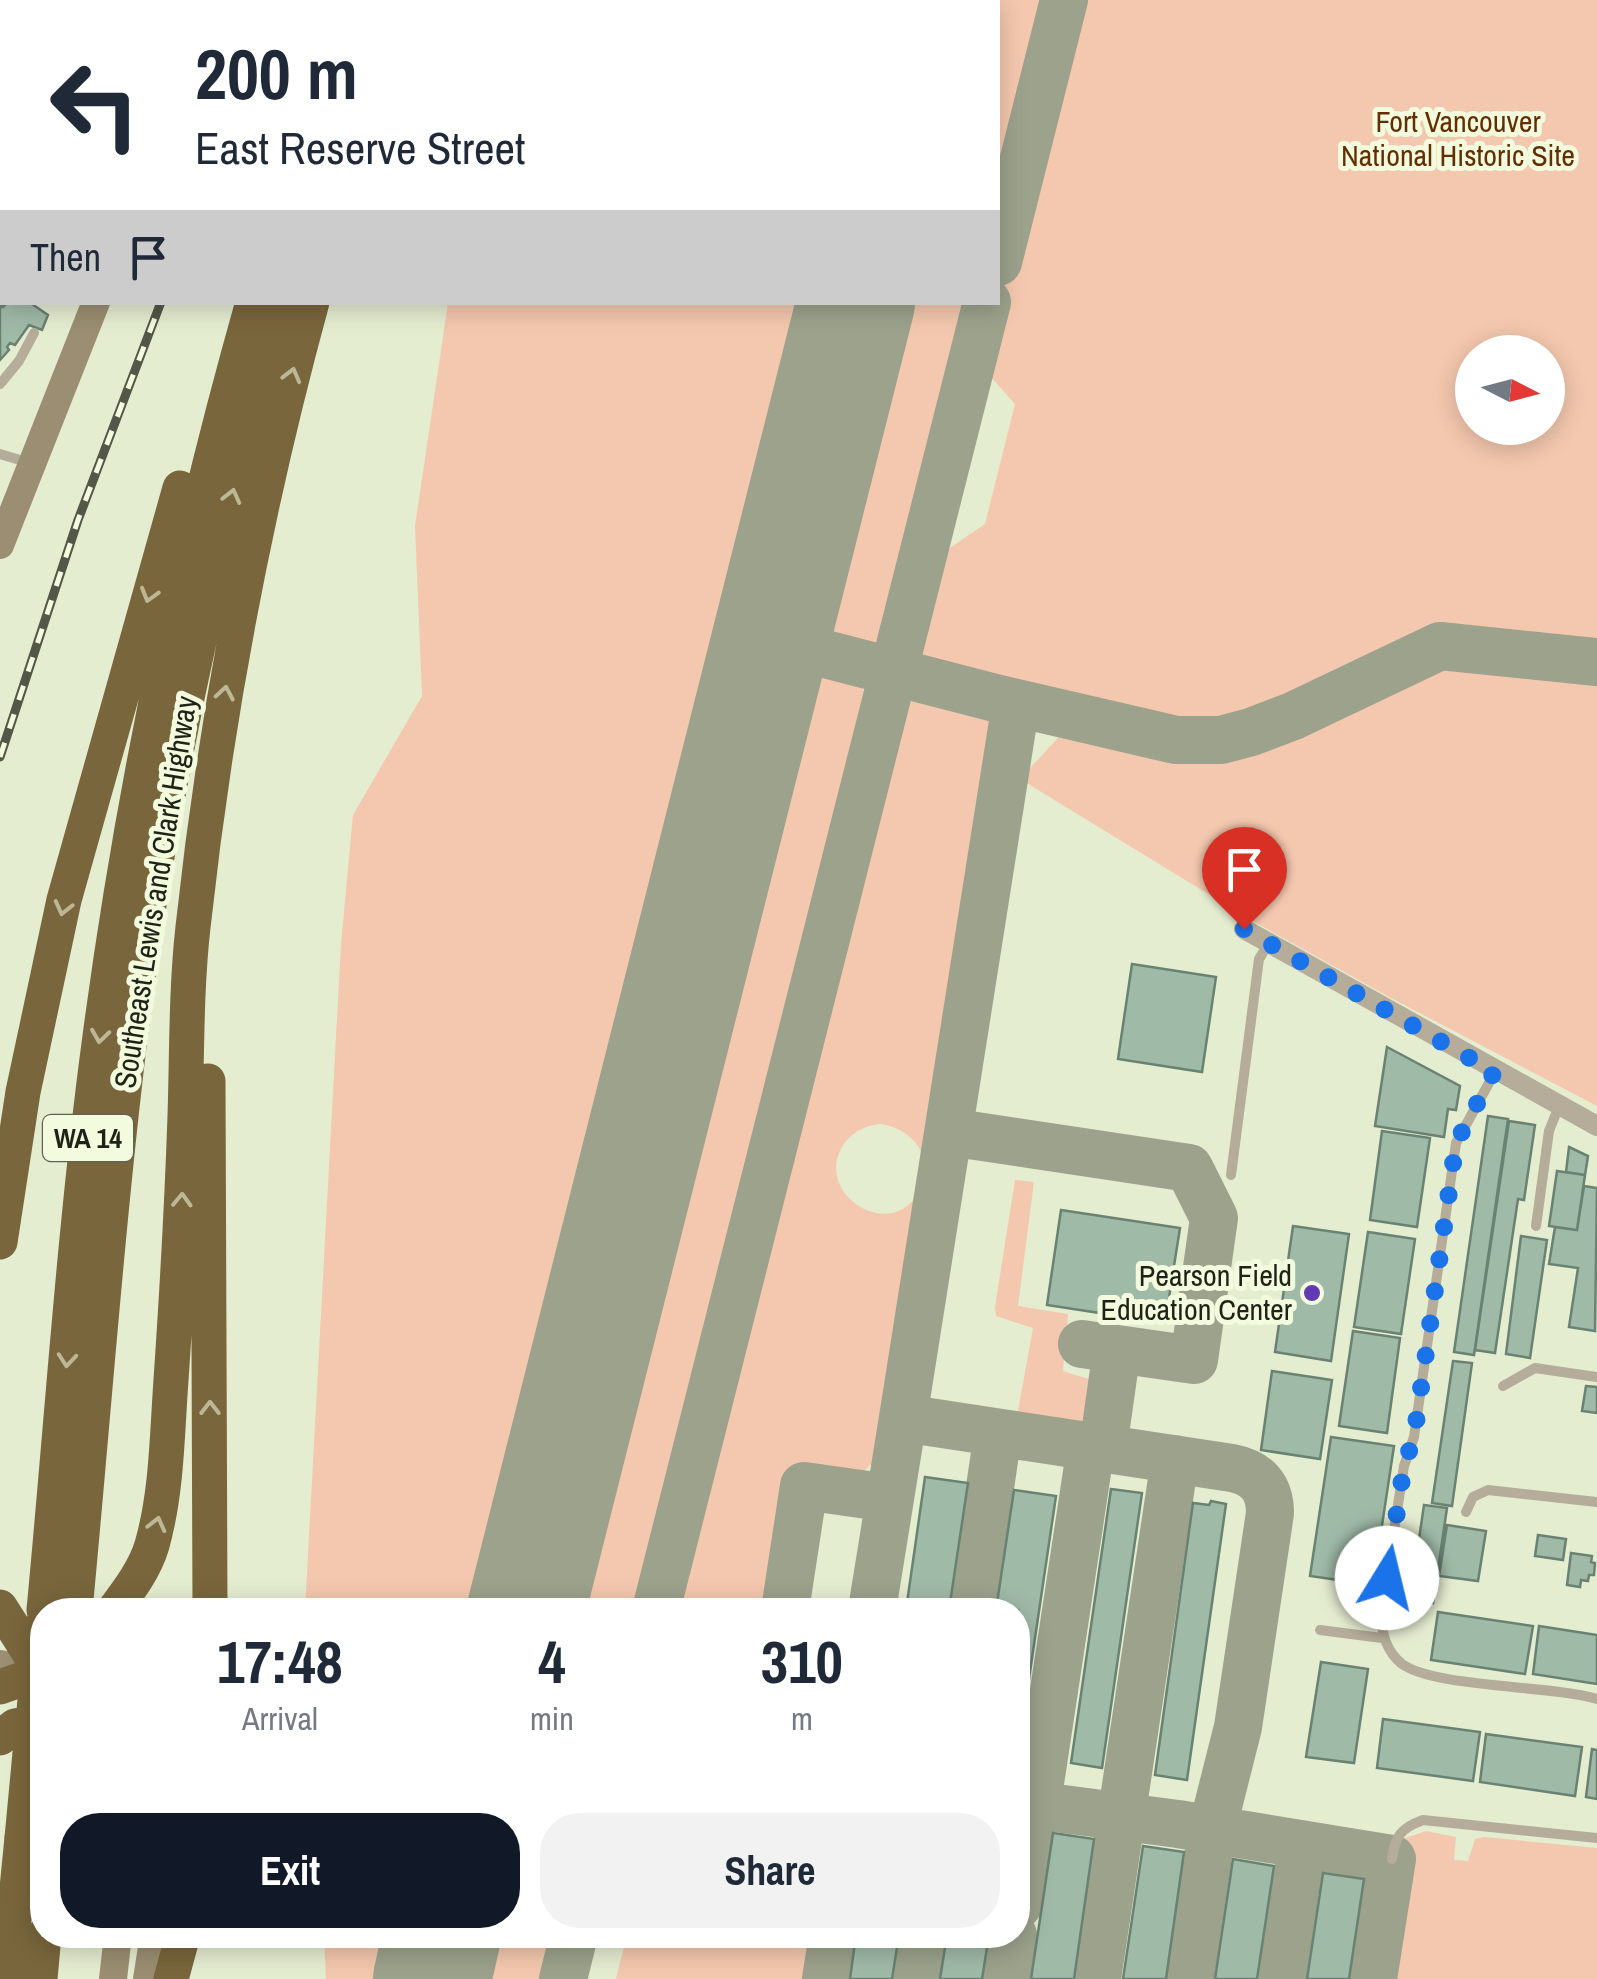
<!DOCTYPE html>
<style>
:root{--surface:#fff;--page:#f2f2f3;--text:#1f2937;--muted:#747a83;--accent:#111827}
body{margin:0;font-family:"Archivo Narrow",sans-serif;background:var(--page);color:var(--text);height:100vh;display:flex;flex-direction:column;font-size:38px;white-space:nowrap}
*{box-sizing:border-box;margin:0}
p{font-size:32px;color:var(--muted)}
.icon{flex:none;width:55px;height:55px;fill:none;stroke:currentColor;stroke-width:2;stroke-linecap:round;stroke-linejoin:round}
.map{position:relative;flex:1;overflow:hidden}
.panel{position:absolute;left:30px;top:1598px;width:1000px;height:350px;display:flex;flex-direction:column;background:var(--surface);border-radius:40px;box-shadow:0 5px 25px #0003}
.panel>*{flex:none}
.hud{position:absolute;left:0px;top:0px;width:1000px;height:305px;box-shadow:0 5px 25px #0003;background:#fff;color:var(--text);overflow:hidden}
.needle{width:65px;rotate:96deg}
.buttons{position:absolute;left:1455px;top:335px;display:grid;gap:20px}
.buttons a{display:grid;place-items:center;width:110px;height:110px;border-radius:50%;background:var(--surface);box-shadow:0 5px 25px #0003;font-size:50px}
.pin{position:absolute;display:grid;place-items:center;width:85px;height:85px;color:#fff;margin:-102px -42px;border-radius:50% 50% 50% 0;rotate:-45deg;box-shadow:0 0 10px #0007}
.pin .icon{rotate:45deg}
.me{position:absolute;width:110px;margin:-55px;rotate:9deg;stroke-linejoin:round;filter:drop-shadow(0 0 8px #0008)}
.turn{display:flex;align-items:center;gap:35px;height:210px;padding:0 30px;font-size:45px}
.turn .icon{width:130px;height:130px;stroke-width:2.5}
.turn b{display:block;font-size:70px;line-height:85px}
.then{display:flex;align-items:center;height:95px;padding:0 30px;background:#0003;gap:20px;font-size:38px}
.eta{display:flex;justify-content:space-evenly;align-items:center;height:170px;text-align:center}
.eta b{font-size:60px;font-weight:700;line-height:70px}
.action{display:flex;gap:20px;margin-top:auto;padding:20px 30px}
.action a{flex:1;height:115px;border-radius:40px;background:var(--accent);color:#fff;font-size:40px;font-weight:700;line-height:115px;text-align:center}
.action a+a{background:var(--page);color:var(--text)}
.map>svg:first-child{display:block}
</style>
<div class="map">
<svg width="1597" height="1979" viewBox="0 0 1597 1979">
<rect width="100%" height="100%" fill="#e5edd1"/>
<path fill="#f4c8ae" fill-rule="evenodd" d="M 490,0 L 908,0 L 490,2 Z
M 957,0 L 1051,0 L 998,213 L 998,2 L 956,2 Z
M 1076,0 L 1597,0 L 1597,1106 L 1391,998 L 1249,919 L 1020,779 L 1089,704 L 913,658 L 913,645 L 935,558 L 985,524 L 1015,404 L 990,376 L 985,356 ZM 1472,352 L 1548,352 L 1548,428 L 1472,428 Z
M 448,303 L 832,303 L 500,1610 L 305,1610 L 341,944 L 353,815 L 422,696 L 415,526 Z
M 880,303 L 975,303 L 890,630 C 856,678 819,635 806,596 Z
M 819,670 C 853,670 872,687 869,722 L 644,1610 L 550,1610 L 783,690 Z
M 921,691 L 987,707 L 999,716 L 1001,732 L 886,1435 C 870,1491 837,1475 792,1470 L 771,1610 L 669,1610 L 898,704 L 908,693 ZM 881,1124 C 914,1129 937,1160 919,1192 C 888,1246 807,1188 847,1140 C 856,1130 868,1125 881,1124 Z
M 1015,1180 L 1034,1182 L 1018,1306 L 1068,1314 L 1063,1371 C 1097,1383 1104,1374 1096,1417 L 1081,1427 L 1017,1416 L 1033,1328 L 996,1316 L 995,1307 Z
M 1426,1831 L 1456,1837 L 1454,1860 L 1468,1861 L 1475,1839 L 1484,1837 L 1597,1848 L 1597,1979 L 1382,1979 L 1402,1848 L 1405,1838 Z
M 324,1935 L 417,1935 L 406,1979 L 326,1979 Z
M 467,1935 L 561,1935 L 550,1979 L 462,1979 L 458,1970 Z
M 627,1935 L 825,1935 L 819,1973 L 803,1973 L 802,1979 L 616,1979 Z"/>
<path fill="#81beb9" d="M 0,0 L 112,0 L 2,2 L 0,174 Z"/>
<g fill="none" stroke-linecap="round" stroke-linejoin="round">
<path stroke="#9ca28c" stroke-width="48" d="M 998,262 L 1064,0
M 771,640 L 999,699 L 1176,740 L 1221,740 L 1251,732 L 1293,716 L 1440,646 L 1597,662
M 949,1132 L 1189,1168 L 1214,1218 L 1194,1360 L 1082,1344
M 903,1418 L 1016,703
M 1103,1448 L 1117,1349
M 656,1610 L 987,302
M 785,1610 L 804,1486 L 889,1498
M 872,1610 L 903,1418 L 1232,1468 C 1257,1473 1270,1487 1270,1513 L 1238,1727 L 1212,1830 L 1190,1979
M 972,1610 L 998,1433
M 1018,1803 L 1178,1824 L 1392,1859 L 1373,1979
M 1018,1905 L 1040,1783 L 1091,1446
M 436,1958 L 438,1979
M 563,1979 L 574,1935
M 826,1979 L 833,1935
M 916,1979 L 923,1935
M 1006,1979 L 1013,1935
M 1097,1979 L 1175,1459
M 1282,1979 L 1302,1845"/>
<path stroke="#9ca28c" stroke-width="118" d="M 932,2 L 932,0
M 526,1610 L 856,302
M 432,1979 L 442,1935"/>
</g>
<path fill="#a0baa8" stroke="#698271" stroke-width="2.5" d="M 8,302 L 29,302 L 48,315 L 42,330 L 29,325 L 15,345 L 10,343 L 7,347 L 9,350 L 0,360 L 0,304 L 3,307 Z
M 1132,964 L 1216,977 L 1202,1072 L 1118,1059 Z
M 1387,1047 L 1460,1086 L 1456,1110 L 1448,1109 L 1444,1137 L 1375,1126 Z
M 1488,1116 L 1508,1119 L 1474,1355 L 1454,1352 Z
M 1509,1121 L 1535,1125 L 1524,1200 L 1518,1199 L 1495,1353 L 1475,1350 Z
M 1382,1131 L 1430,1138 L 1417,1227 L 1370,1220 Z
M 1569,1147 L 1588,1156 L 1585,1175 L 1566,1172 Z
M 1557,1171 L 1585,1175 L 1577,1230 L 1549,1226 Z
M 1584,1186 L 1597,1188 L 1595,1331 L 1569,1327 L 1578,1268 L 1549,1264 L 1555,1227 L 1577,1230 Z
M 1061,1210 L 1180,1228 L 1165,1323 L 1047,1305 Z
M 1293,1226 L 1349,1234 L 1331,1361 L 1275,1352 Z
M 1368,1232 L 1415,1239 L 1401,1334 L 1354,1327 Z
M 1521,1236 L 1547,1240 L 1530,1358 L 1506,1354 Z
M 1353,1331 L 1400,1338 L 1387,1433 L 1339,1426 Z
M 1453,1361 L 1472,1363 L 1452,1506 L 1432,1503 Z
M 1272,1371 L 1332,1380 L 1320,1459 L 1261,1450 Z
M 1586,1386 L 1597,1387 L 1597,1413 L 1582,1411 Z
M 1331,1437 L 1394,1446 L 1373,1585 L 1310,1576 Z
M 925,1477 L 968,1483 L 949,1610 L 906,1610 Z
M 1111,1489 L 1142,1493 L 1102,1768 L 1071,1763 Z
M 1014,1490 L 1056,1496 L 1018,1753 L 1018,1610 L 996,1610 Z
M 1211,1501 L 1226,1504 L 1187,1780 L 1155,1775 L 1193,1503 L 1209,1505 Z
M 1424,1505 L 1447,1508 L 1433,1603 L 1410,1600 Z
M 1447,1525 L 1486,1531 L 1478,1581 L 1439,1576 Z
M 1538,1535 L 1566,1539 L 1563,1560 L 1535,1556 Z
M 1571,1553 L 1592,1556 L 1591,1562 L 1595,1563 L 1594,1575 L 1589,1575 L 1588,1581 L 1581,1580 L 1580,1587 L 1567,1585 Z
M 1438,1612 L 1533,1626 L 1525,1674 L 1431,1660 Z
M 1539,1626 L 1597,1635 L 1597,1684 L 1533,1674 Z
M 1321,1662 L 1368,1669 L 1354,1763 L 1306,1757 Z
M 1383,1719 L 1480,1732 L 1473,1781 L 1377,1768 Z
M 1486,1734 L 1582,1747 L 1575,1796 L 1480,1782 Z
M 1592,1749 L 1597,1750 L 1597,1799 L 1586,1797 Z
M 1053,1833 L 1094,1839 L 1074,1979 L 1031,1979 Z
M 1143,1846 L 1184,1852 L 1166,1979 L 1123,1979 Z
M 1233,1859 L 1274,1866 L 1257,1979 L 1215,1979 Z
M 1323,1873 L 1364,1879 L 1349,1979 L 1307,1979 Z
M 856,1935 L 899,1935 L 892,1979 L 850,1979 Z
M 947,1935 L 989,1935 L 982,1979 L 940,1979 Z"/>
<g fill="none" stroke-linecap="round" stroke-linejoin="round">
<path stroke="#b5ac99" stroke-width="10" d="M 0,384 L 19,361 L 34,333
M 0,454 L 30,463
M 1495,1072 L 1456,1143 L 1414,1437 L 1404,1466 L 1381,1615 C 1382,1634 1386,1651 1402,1664 C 1436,1688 1550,1685 1597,1699
M 1231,1175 L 1259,959 L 1269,943
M 1536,1226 L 1549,1131 L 1559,1106
M 1503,1386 L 1535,1368 L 1597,1377
M 1466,1512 L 1473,1497 L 1488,1490 L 1597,1502
M 1320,1630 L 1382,1638
M 1392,1859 C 1395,1836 1401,1828 1423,1820 L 1597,1838"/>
<path stroke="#b5ac99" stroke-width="20" d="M 1244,929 L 1597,1126"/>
<path stroke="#9b8e72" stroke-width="28" d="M 219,2 L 220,0
M 0,545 L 96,302
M 0,1664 L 42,1672
M 113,1979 L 118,1935
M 147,1979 L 154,1935"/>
<path stroke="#79663c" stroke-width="35" d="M 351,2 L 352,0
M 395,2 L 396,0
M 208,1081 L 210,1610
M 0,1242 L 23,1092 L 64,900 L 180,488
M 0,1607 L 42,1673
M 44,1610 C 62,1421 74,1232 99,1044 C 132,793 184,546 253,302
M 75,1610 C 94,1411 108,1212 133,1014 C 165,773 218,536 285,302
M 114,1610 C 129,1590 145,1569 152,1545 C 167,1492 167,1435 171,1380 C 177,1292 182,1204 185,1116 C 187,1053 186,989 193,927 C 216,715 256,507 312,302
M 0,1687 L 42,1672
M 0,1738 L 15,1726 L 42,1721
M 8,1979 L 22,1838
M 40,1979 L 44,1935
M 171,1979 L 183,1935"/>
<defs>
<path id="rail" d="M 267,2 L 268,0
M 0,757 L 78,520 L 161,302"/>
</defs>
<use href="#rail" stroke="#535748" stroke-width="9"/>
<use href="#rail" stroke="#f2fbde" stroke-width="5" stroke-dasharray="15" stroke-linecap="butt"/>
<path stroke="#79663c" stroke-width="35" d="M 22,1838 L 42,1626"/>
</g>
<defs><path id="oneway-chevron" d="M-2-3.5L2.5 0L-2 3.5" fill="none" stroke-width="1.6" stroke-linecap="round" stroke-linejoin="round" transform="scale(2.5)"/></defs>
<g stroke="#bcb895">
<use href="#oneway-chevron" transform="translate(292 375) rotate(-75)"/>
<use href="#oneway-chevron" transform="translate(232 496) rotate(-76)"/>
<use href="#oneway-chevron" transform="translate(149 595) rotate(106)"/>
<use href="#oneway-chevron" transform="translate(225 693) rotate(-80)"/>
<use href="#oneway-chevron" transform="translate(63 908) rotate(104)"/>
<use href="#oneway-chevron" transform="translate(100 1036) rotate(98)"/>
<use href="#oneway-chevron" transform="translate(182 1200) rotate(-88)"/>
<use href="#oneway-chevron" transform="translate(67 1360) rotate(95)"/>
<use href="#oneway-chevron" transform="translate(210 1408) rotate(-90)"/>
<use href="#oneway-chevron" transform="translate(157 1524) rotate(-76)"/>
</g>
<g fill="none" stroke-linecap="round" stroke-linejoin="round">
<path stroke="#1a73e8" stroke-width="18" stroke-dasharray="0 32.4" d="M 1244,929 L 1494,1072 L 1456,1143 L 1414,1437 L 1404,1466 L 1387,1578"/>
</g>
<circle fill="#613bb3" stroke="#f2fbde" stroke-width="4" cx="1312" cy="1293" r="10"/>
<g text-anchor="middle" stroke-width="10" stroke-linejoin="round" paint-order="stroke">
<rect fill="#f2fbde" stroke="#5e6353" stroke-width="2.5" x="43" y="1115" width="90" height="46" rx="8"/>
<g font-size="28" font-weight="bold" fill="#1f2217">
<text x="88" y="1148">WA 14</text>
</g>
<g font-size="30" fill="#652e02" stroke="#f2fbde">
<text x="1458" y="132">Fort Vancouver<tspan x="1458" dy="34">National Historic Site</tspan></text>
</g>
<g font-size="30" fill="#1f2217" stroke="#f2fbde">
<text transform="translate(156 892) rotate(-81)" y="10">Southeast Lewis and Clark Highway</text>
</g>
<g font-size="30" fill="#1f2217" stroke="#f2fbde" text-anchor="end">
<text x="1292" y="1286">Pearson Field<tspan x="1292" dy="34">Education Center</tspan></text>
</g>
</g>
</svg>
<div class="buttons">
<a><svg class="needle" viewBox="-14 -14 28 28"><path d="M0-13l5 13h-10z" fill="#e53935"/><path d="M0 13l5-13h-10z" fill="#747a83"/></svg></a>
</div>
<div class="pin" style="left:1244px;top:929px;background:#d93025"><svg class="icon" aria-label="arrive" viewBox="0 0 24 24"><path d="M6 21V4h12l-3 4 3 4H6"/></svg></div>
<svg class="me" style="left:1387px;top:1578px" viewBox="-20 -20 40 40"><circle r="19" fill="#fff"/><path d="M0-13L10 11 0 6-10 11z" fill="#1a73e8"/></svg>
<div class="hud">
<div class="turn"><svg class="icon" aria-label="left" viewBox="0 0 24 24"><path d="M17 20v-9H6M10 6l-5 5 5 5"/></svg><div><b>200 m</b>East Reserve Street</div></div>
<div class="then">Then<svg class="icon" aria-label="arrive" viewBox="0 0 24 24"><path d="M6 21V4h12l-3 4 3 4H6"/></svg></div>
</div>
<section class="panel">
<div class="eta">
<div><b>17:48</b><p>Arrival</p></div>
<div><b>4</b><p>min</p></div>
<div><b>310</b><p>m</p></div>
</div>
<div class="action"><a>Exit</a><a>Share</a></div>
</section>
</div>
